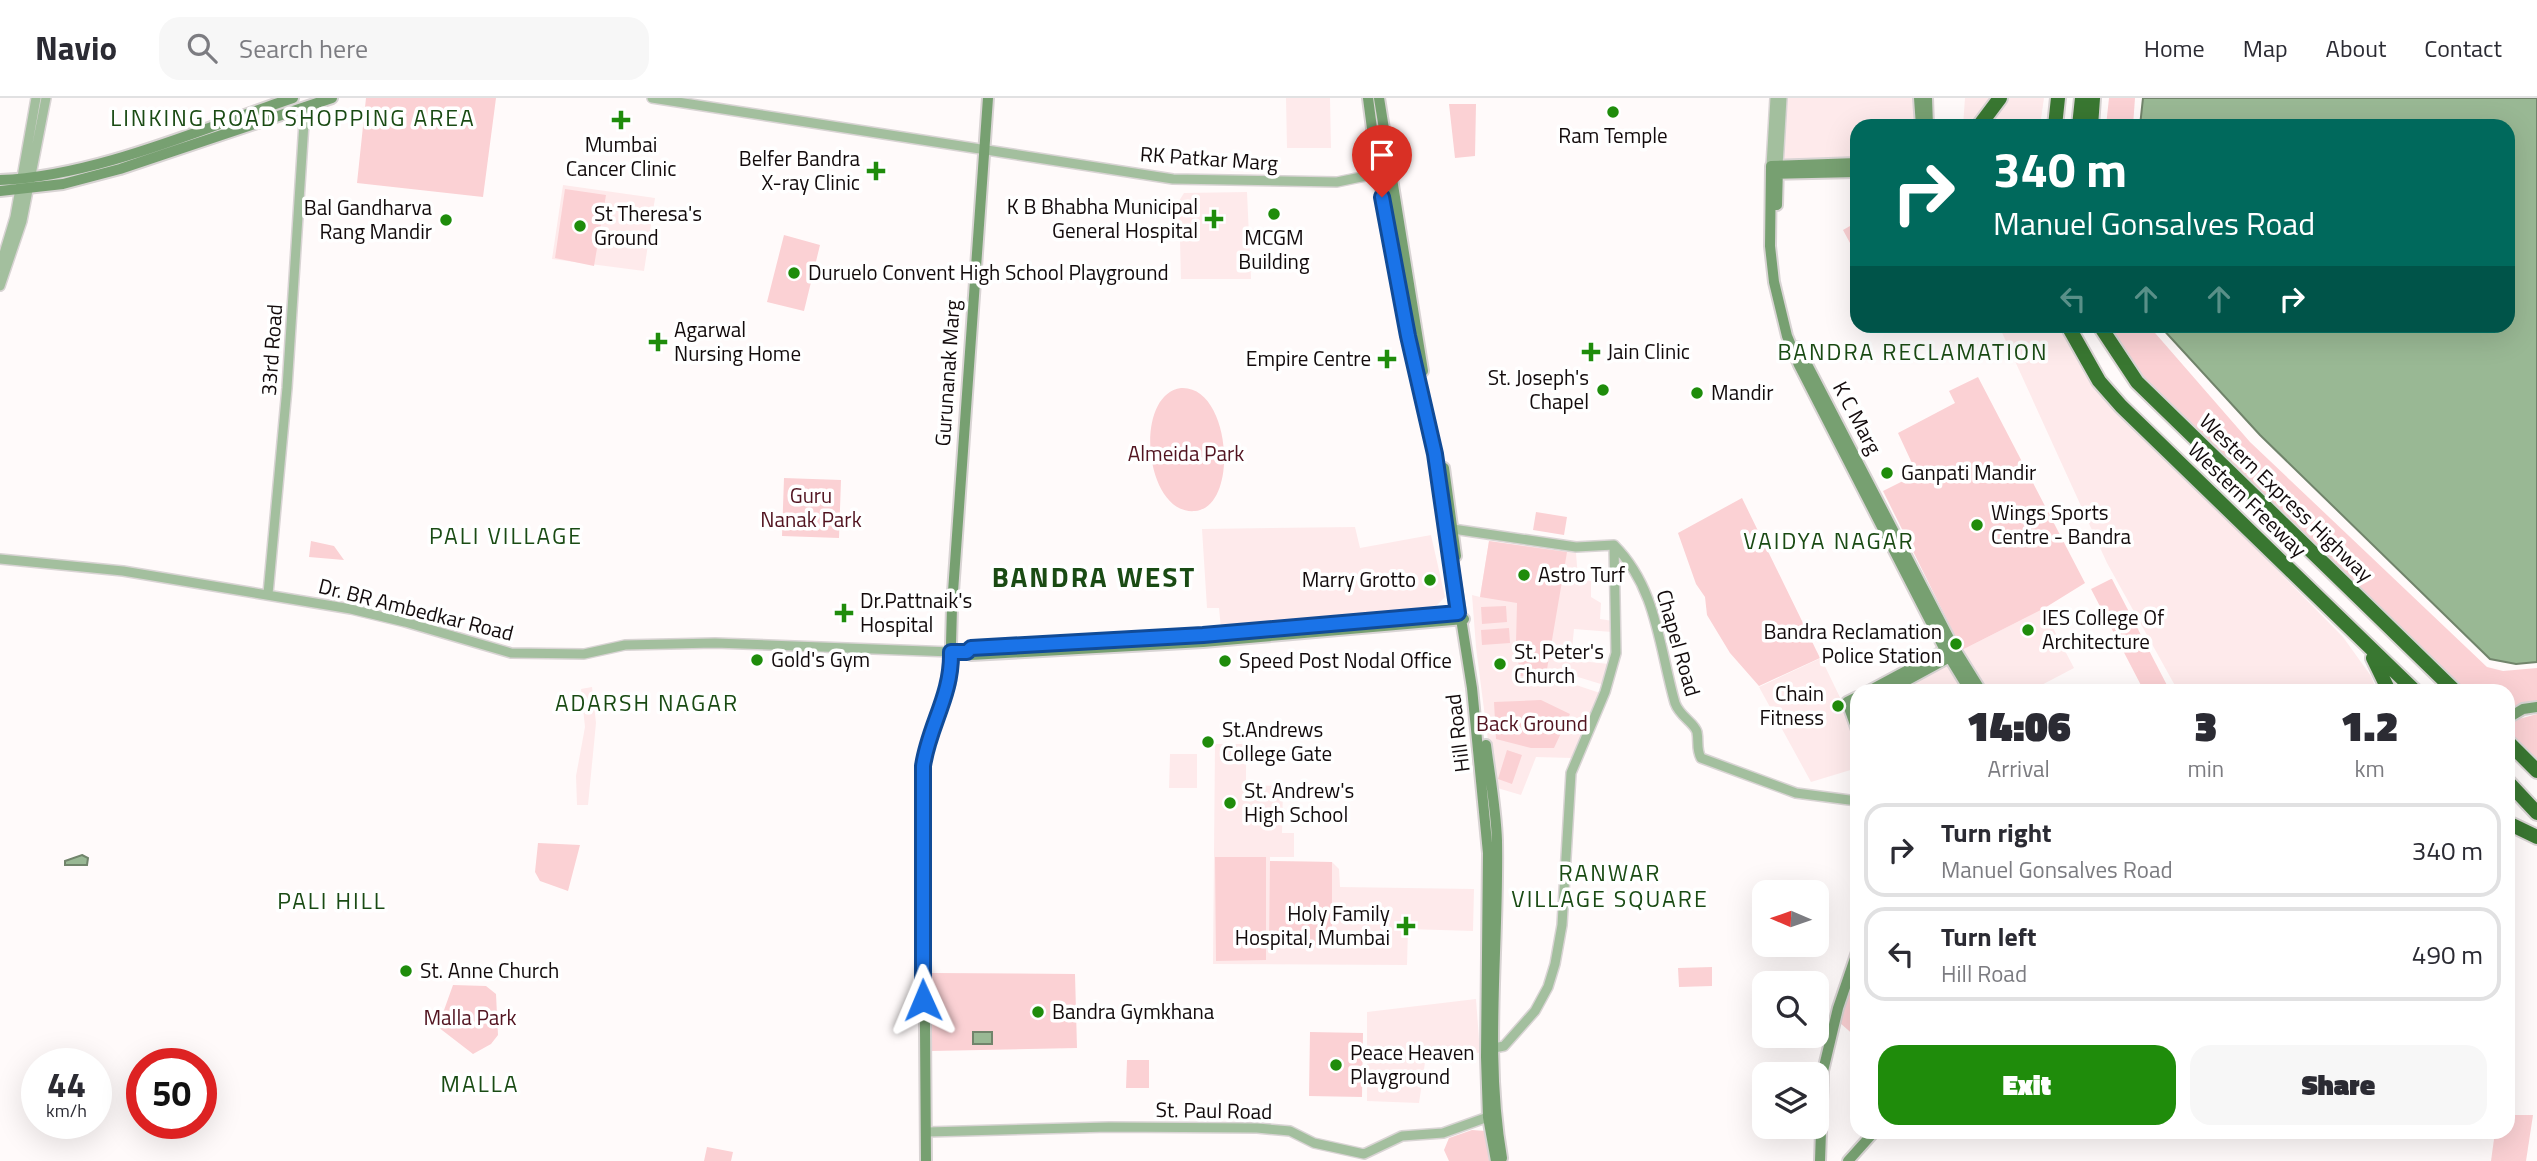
<!DOCTYPE html>
<style>
:root{--surface:#fff;--page:#f7f7f7;--text:#2b2b33;--muted:#7c7c81;--line:#e1e1e2;--accent:#1f8c0b}
body{margin:0;font-family:"Titillium Web",sans-serif;background:var(--page);color:var(--text);height:100vh;display:flex;flex-direction:column;font-size:26px;white-space:nowrap}
*{box-sizing:border-box;margin:0}
p{font-size:23px;color:var(--muted)}
.icon{flex:none;width:38px;height:38px;fill:none;stroke:currentColor;stroke-width:2;stroke-linecap:round;stroke-linejoin:round}
.map{position:relative;flex:1;overflow:hidden}
.side{position:absolute;left:1850px;top:586px;width:665px;height:455px;display:flex;flex-direction:column;background:var(--surface);border-radius:21px;box-shadow:0 7px 28px #0002}
.side>*{flex:none}
.top-card{position:absolute;left:1850px;top:21px;width:665px;height:214px;border-radius:21px;box-shadow:0 7px 28px #0002;background:#00695c;color:#fff;overflow:hidden}
.needle{width:46px;rotate:272deg}
.buttons{position:absolute;left:1752px;top:782px;display:grid;gap:14px}
.buttons a{display:grid;place-items:center;width:77px;height:77px;border-radius:14px;background:var(--surface);box-shadow:0 7px 28px #0002;font-size:35px}
.speed{position:absolute;left:21px;top:950px;display:flex;gap:14px;font-size:35px;font-weight:700;text-align:center}
.speed>*{display:grid;place-content:center;width:91px;height:91px;border-radius:50%;background:var(--surface);box-shadow:0 7px 28px #0002;line-height:1}
.speed small{font-size:18px;font-weight:400}
.speed .limit{border:10px solid #d22;background:#fff;color:#111}
.pin{position:absolute;display:grid;place-items:center;width:60px;height:60px;color:#fff;margin:-72px -30px;border-radius:50% 50% 50% 0;rotate:-45deg;box-shadow:0 0 7px #0007}
.pin .icon{rotate:45deg}
.me{position:absolute;width:77px;margin:-38px;rotate:359deg;stroke-linejoin:round;filter:drop-shadow(0 0 5px #0008)}
.turn{display:flex;align-items:center;gap:24px;height:147px;padding:0 28px;font-size:32px}
.turn .icon{width:91px;height:91px;stroke-width:2.5}
.turn b{display:block;font-size:49px;line-height:60px}
.lanes{display:flex;align-items:center;height:66px;padding:0 28px;background:#0003;justify-content:center;gap:35px;direction:ltr}
.lanes .off{opacity:.35}
.eta{display:flex;justify-content:space-evenly;align-items:center;height:119px;text-align:center}
.eta b{font-size:42px;font-weight:800;line-height:49px}
.primary-button{display:flex;gap:14px;margin-top:auto;padding:14px 28px}
.primary-button a{flex:1;height:80px;border-radius:21px;background:var(--accent);color:#fff;font-size:28px;font-weight:800;line-height:80px;text-align:center}
.primary-button a+a{background:var(--page);color:var(--text)}
ul{padding:0;list-style:none}
li{display:flex;align-items:center;gap:21px;height:94px;margin:0 14px 10px;padding:0 14px;border:4px solid var(--line);border-radius:21px}
li div{flex:1}
li b{display:block;font-size:26px}
li em{font-style:normal}
header{display:flex;align-items:center;gap:42px;box-sizing:border-box;height:98px;padding:0 35px;background:var(--surface);border-bottom:2px solid var(--line)}
header strong{font-size:33px}
nav{display:flex;gap:38px;margin-inline-start:auto;font-size:24px}
.search{width:490px;height:63px;background:var(--page);display:flex;align-items:center;gap:18px;box-sizing:border-box;padding:0 24px;border-radius:21px;color:var(--muted);font-size:26px}
.map>svg:first-child{display:block}
</style>
<header>
<strong>Navio</strong>
<div class="search"><svg class="icon" aria-label="search" viewBox="0 0 24 24"><circle cx="10" cy="10" r="6"/><path d="M15 15l6 6"/></svg>Search here</div>
<nav><a>Home</a><a>Map</a><a>About</a><a>Contact</a></nav>
</header>
<div class="map">
<svg width="2537" height="1063" viewBox="0 0 2537 1063">
<rect width="100%" height="100%" fill="#fffafa"/>
<path fill="#feeaeb" d="M 1286,0 L 1330,0 L 1331,50 L 1287,50 Z
M 1787,0 L 1914,0 L 1916,28 L 1857,28 L 1857,61 L 1782,62 Z
M 1965,0 L 2044,0 L 2040,28 L 1963,28 Z
M 563,87 L 655,100 L 644,173 L 552,161 Z
M 1247,94 L 1251,181 L 1181,181 L 1179,103 L 1184,95 Z
M 1999,228 L 2059,228 L 2085,277 L 2343,539 L 2371,578 L 2377,593 L 2178,593 L 2107,465 Z
M 1355,429 L 1360,450 L 1431,437 L 1445,499 L 1432,512 L 1221,531 L 1219,510 L 1207,510 L 1202,431 Z
M 1489,443 L 1576,455 L 1578,481 L 1591,483 L 1591,499 L 1601,505 L 1600,521 L 1613,523 L 1612,534 L 1574,531 L 1571,562 L 1609,566 L 1604,587 L 1565,575 L 1564,583 L 1600,595 L 1572,660 L 1536,659 L 1521,697 L 1494,689 L 1476,549 L 1472,497 L 1480,499 Z
M 2043,511 L 2074,570 L 2030,593 L 1984,593 L 1962,552 Z
M 1821,560 L 1847,614 L 1857,641 L 1857,670 L 1811,684 L 1759,589 Z
M 1949,564 L 1967,593 L 1898,593 Z
M 592,589 L 596,625 L 588,707 L 577,707 L 576,678 L 585,629 L 581,591 Z
M 1215,646 L 1246,646 L 1246,687 L 1283,688 L 1282,735 L 1294,735 L 1294,759 L 1270,759 L 1270,763 L 1332,764 L 1339,771 L 1340,789 L 1474,791 L 1473,833 L 1408,831 L 1407,867 L 1213,866 Z
M 1170,656 L 1197,656 L 1197,690 L 1169,690 Z
M 1476,901 L 1480,955 L 1427,951 L 1419,1005 L 1367,1003 L 1367,914 Z"/>
<path fill="#fbd1d4" d="M 366,0 L 496,0 L 483,99 L 357,85 Z
M 2109,0 L 2135,0 L 2133,28 L 2106,28 Z
M 1449,6 L 1476,6 L 1475,58 L 1455,60 Z
M 565,91 L 606,97 L 594,168 L 555,160 Z
M 1857,124 L 1857,158 L 1843,132 Z
M 784,137 L 820,147 L 804,213 L 767,204 Z
M 2108,228 L 2149,228 L 2250,344 L 2487,569 L 2503,573 L 2537,570 L 2537,602 L 2508,610 L 2508,593 L 2465,593 L 2161,297 L 2135,269 Z
M 1978,279 L 2085,485 L 2043,511 L 1962,552 L 1883,393 L 1917,376 L 1898,335 L 1955,305 L 1949,293 Z
M 1181,290 C 1231,287 1240,409 1195,413 C 1145,418 1132,297 1181,290 Z
M 784,380 L 841,382 L 839,440 L 782,438 Z
M 1742,400 L 1820,560 L 1759,588 L 1730,555 L 1707,517 L 1705,499 L 1696,486 L 1678,435 Z
M 1536,414 L 1567,419 L 1564,437 L 1533,432 Z
M 311,443 L 334,448 L 344,462 L 309,459 Z
M 1489,443 L 1567,454 L 1546,577 L 1520,578 L 1516,545 L 1517,505 L 1480,499 Z
M 2111,481 L 2112,481 L 2170,593 L 2144,593 L 2091,491 Z
M 1506,508 L 1507,524 L 1482,526 L 1481,509 Z
M 1509,530 L 1510,545 L 1482,547 L 1481,532 Z
M 1541,602 L 1570,616 L 1554,650 L 1531,650 L 1496,641 L 1494,604 Z
M 2537,616 L 2537,669 L 2508,641 L 2508,624 Z
M 1507,652 L 1522,657 L 1512,686 L 1498,681 Z
M 538,745 L 580,747 L 568,793 L 540,783 L 535,774 Z
M 1215,759 L 1266,759 L 1266,862 L 1216,863 Z
M 1270,763 L 1332,764 L 1332,847 L 1269,847 Z
M 1712,869 L 1712,888 L 1679,889 L 1678,870 Z
M 932,875 L 1075,876 L 1077,950 L 931,953 Z
M 1857,876 L 1857,940 L 1839,924 Z
M 453,887 L 486,888 L 496,896 L 498,937 L 491,946 L 473,956 L 438,929 Z
M 1310,934 L 1363,935 L 1362,999 L 1309,998 Z
M 1127,962 L 1149,962 L 1149,990 L 1126,990 Z
M 2508,1017 L 2533,1017 L 2526,1063 L 2491,1063 L 2495,1034 L 2508,1034 Z
M 1472,1032 L 1486,1033 L 1489,1063 L 1449,1063 L 1444,1052 L 1449,1040 Z
M 707,1049 L 733,1054 L 731,1063 L 704,1063 Z"/>
<path fill="#99b894" stroke="#71846b" stroke-width="2" d="M 2143,0 L 2537,0 L 2537,564 L 2516,566 L 2490,561 L 2260,337 L 2160,228 L 2508,228 L 2508,28 L 2140,28 Z
M 82,757 L 88,760 L 87,767 L 65,767 L 65,763 Z
M 973,934 L 992,934 L 992,946 L 973,946 Z"/>
<g fill="none" stroke-linecap="round" stroke-linejoin="round">
<defs>
<path id="tertiary" d="M 652,0 L 1173,81 L 1337,84 L 1390,73
M 1771,68 L 1775,0
M 1778,68 L 1782,0
M 0,169 L 15,119 L 36,0
M 0,188 L 22,123 L 46,0
M 1446,430 L 1576,449 L 1614,447
M 1614,447 C 1657,490 1659,549 1675,605 C 1680,619 1694,624 1697,634 C 1699,644 1696,651 1701,660 L 1796,695 L 1857,703
M 0,461 L 123,473 L 351,511 L 405,524 L 511,555 L 584,556 L 625,547 L 715,545 L 952,554
M 268,496 L 287,290 L 305,9
M 1494,950 L 1504,948 L 1535,913 L 1548,889 L 1555,866 L 1562,827 L 1571,675 L 1605,594 L 1616,555 L 1614,447
M 927,1034 L 1109,1029 L 1257,1030 L 1290,1033 L 1314,1045 L 1364,1056 L 1402,1038 L 1443,1035 L 1488,1019"/>
<path id="secondary" d="M 1368,0 L 1378,76 L 1408,238 L 1435,356 L 1472,590 L 1488,755 L 1486,959 L 1488,1019 L 1496,1063
M 1379,0 L 1423,273
M 1919,0 L 1921,28
M 1927,0 L 1928,28
M 1857,65 L 1771,68 L 1770,148 L 1774,184 L 1787,238 L 1799,267 L 1945,552 L 1970,593
M 1772,76 L 1857,74
M 0,82 C 94,79 203,30 293,0
M 0,93 L 63,86 L 120,71 L 332,0
M 1777,107 L 1778,68
M 1798,249 L 1953,548 L 1981,593
M 1444,370 L 1456,458
M 952,554 L 967,554 L 971,557 L 1203,544 L 1464,521
M 1869,593 L 1951,549
M 1887,593 L 1955,556
M 1857,599 L 1847,604 L 1857,632
M 2508,620 L 2523,611 L 2537,609
M 1486,647 C 1490,679 1496,711 1497,743 C 1499,849 1484,956 1502,1060
M 926,1063 L 923,668 L 926,649 L 950,585 L 952,508 L 988,0
M 1820,1063 L 1823,973 L 1838,910 L 1857,854
M 1848,1063 L 1874,1034"/>
<path id="motorway" d="M 1979,28 L 2000,0
M 2055,28 L 2058,0
M 2079,28 L 2082,0
M 2091,28 L 2093,0
M 2068,228 L 2099,283 L 2121,308 L 2415,593
M 2100,228 L 2137,284 L 2455,593
M 2373,560 L 2389,593
M 2508,644 L 2537,673
M 2508,684 L 2537,715
M 2508,725 L 2537,739"/>
</defs>
<use href="#tertiary" stroke="#d9d4d4" stroke-width="12"/>
<use href="#secondary" stroke="#d9d4d4" stroke-width="14"/>
<use href="#motorway" stroke="#d9d4d4" stroke-width="18"/>
<use href="#tertiary" stroke="#a3bf9e" stroke-width="9"/>
<use href="#secondary" stroke="#77a071" stroke-width="10"/>
<use href="#motorway" stroke="#397731" stroke-width="14"/>
</g>
<g fill="none" stroke-linecap="round" stroke-linejoin="round">
<defs>
<path id="route" d="M 923,902 L 923,668 C 929,627 952,598 951,554 L 967,554 L 971,550 L 1203,537 L 1458,515 L 1435,356 L 1408,238 L 1382,99"/>
</defs>
<use href="#route" stroke="#114b97" stroke-width="18"/>
<use href="#route" stroke="#1a73e8" stroke-width="12"/>
</g>
<g fill="#1f8c0b" stroke="#fff" stroke-width="2.5">
<circle cx="1613" cy="14" r="7"/>
<path d="M617.5 11.5h7v7h7v7h-7v7h-7v-7h-7v-7h7z"/>
<path d="M872.5 62.5h7v7h7v7h-7v7h-7v-7h-7v-7h7z"/>
<circle cx="1274" cy="116" r="7"/>
<path d="M1210.5 110.5h7v7h7v7h-7v7h-7v-7h-7v-7h7z"/>
<circle cx="446" cy="122" r="7"/>
<circle cx="580" cy="128" r="7"/>
<circle cx="794" cy="175" r="7"/>
<path d="M654.5 233.5h7v7h7v7h-7v7h-7v-7h-7v-7h7z"/>
<path d="M1587.5 243.5h7v7h7v7h-7v7h-7v-7h-7v-7h7z"/>
<path d="M1383.5 250.5h7v7h7v7h-7v7h-7v-7h-7v-7h7z"/>
<circle cx="1603" cy="292" r="7"/>
<circle cx="1697" cy="295" r="7"/>
<circle cx="1887" cy="375" r="7"/>
<circle cx="1977" cy="427" r="7"/>
<circle cx="1524" cy="477" r="7"/>
<circle cx="1430" cy="482" r="7"/>
<path d="M840.5 504.5h7v7h7v7h-7v7h-7v-7h-7v-7h7z"/>
<circle cx="2028" cy="532" r="7"/>
<circle cx="1956" cy="546" r="7"/>
<circle cx="757" cy="562" r="7"/>
<circle cx="1225" cy="563" r="7"/>
<circle cx="1500" cy="566" r="7"/>
<circle cx="1838" cy="608" r="7"/>
<circle cx="1208" cy="644" r="7"/>
<circle cx="1230" cy="705" r="7"/>
<path d="M1402.5 817.5h7v7h7v7h-7v7h-7v-7h-7v-7h7z"/>
<circle cx="406" cy="873" r="7"/>
<circle cx="1038" cy="914" r="7"/>
<circle cx="1336" cy="967" r="7"/>
</g>
<g text-anchor="middle" stroke-width="7" stroke-linejoin="round" paint-order="stroke">
<g font-size="21" fill="#130b0c" stroke="#fff" text-anchor="start">
<text x="1613" y="45" text-anchor="middle">Ram Temple</text>
<text x="621" y="54" text-anchor="middle">Mumbai<tspan x="621" dy="24">Cancer Clinic</tspan></text>
<text x="860" y="68" text-anchor="end">Belfer Bandra<tspan x="860" dy="24">X-ray Clinic</tspan></text>
<text x="1198" y="116" text-anchor="end">K B Bhabha Municipal<tspan x="1198" dy="24">General Hospital</tspan></text>
<text x="432" y="117" text-anchor="end">Bal Gandharva<tspan x="432" dy="24">Rang Mandir</tspan></text>
<text x="594" y="123">St Theresa's<tspan x="594" dy="24">Ground</tspan></text>
<text x="1274" y="147" text-anchor="middle">MCGM<tspan x="1274" dy="24">Building</tspan></text>
<text x="808" y="182">Duruelo Convent High School Playground</text>
<text x="674" y="239">Agarwal<tspan x="674" dy="24">Nursing Home</tspan></text>
<text x="1607" y="261">Jain Clinic</text>
<text x="1371" y="268" text-anchor="end">Empire Centre</text>
<text x="1589" y="287" text-anchor="end">St. Joseph's<tspan x="1589" dy="24">Chapel</tspan></text>
<text x="1711" y="302">Mandir</text>
<text x="1901" y="382">Ganpati Mandir</text>
<text x="1991" y="422">Wings Sports<tspan x="1991" dy="24">Centre - Bandra</tspan></text>
<text x="1538" y="484">Astro Turf</text>
<text x="1416" y="489" text-anchor="end">Marry Grotto</text>
<text x="860" y="510">Dr.Pattnaik's<tspan x="860" dy="24">Hospital</tspan></text>
<text x="2042" y="527">IES College Of<tspan x="2042" dy="24">Architecture</tspan></text>
<text x="1942" y="541" text-anchor="end">Bandra Reclamation<tspan x="1942" dy="24">Police Station</tspan></text>
<text x="1514" y="561">St. Peter's<tspan x="1514" dy="24">Church</tspan></text>
<text x="771" y="569">Gold's Gym</text>
<text x="1239" y="570">Speed Post Nodal Office</text>
<text x="1824" y="603" text-anchor="end">Chain<tspan x="1824" dy="24">Fitness</tspan></text>
<text x="1222" y="639">St.Andrews<tspan x="1222" dy="24">College Gate</tspan></text>
<text x="1244" y="700">St. Andrew's<tspan x="1244" dy="24">High School</tspan></text>
<text x="1390" y="823" text-anchor="end">Holy Family<tspan x="1390" dy="24">Hospital, Mumbai</tspan></text>
<text x="420" y="880">St. Anne Church</text>
<text x="1052" y="921">Bandra Gymkhana</text>
<text x="1350" y="962">Peace Heaven<tspan x="1350" dy="24">Playground</tspan></text>
</g>
<g font-size="21" fill="#130b0c" stroke="#fff">
<text transform="translate(1209 61) rotate(4)" y="7">RK Patkar Marg</text>
<text transform="translate(272 252) rotate(-86)" y="7">33rd Road</text>
<text transform="translate(948 275) rotate(-86)" y="7">Gurunanak Marg</text>
<text transform="translate(1857 320) rotate(62)" y="7">K C Marg</text>
<text transform="translate(2286 400) rotate(44)" y="7">Western Express Highway</text>
<text transform="translate(2247 402) rotate(44)" y="7">Western Freeway</text>
<text transform="translate(416 512) rotate(14)" y="7">Dr. BR Ambedkar Road</text>
<text transform="translate(1678 545) rotate(74)" y="7">Chapel Road</text>
<text transform="translate(1458 635) rotate(-97)" y="7">Hill Road</text>
<text transform="translate(1214 1013) rotate(1)" y="7">St. Paul Road</text>
</g>
<g font-size="21" fill="#521420" stroke="#fff">
<text x="1186" y="363">Almeida Park</text>
<text x="811" y="405">Guru<tspan x="811" dy="24">Nanak Park</tspan></text>
<text x="1532" y="633">Back Ground</text>
<text x="470" y="927">Malla Park</text>
</g>
<g font-size="23" letter-spacing="2" fill="#1a4b14" stroke="#fff">
<text x="293" y="28">LINKING ROAD SHOPPING AREA</text>
<text x="1913" y="262">BANDRA RECLAMATION</text>
<text x="506" y="446">PALI VILLAGE</text>
<text x="1829" y="451">VAIDYA NAGAR</text>
<text x="647" y="613">ADARSH NAGAR</text>
<text x="1610" y="783">RANWAR<tspan x="1610" dy="26">VILLAGE SQUARE</tspan></text>
<text x="332" y="811">PALI HILL</text>
<text x="480" y="994">MALLA</text>
</g>
<g font-size="28" font-weight="bold" letter-spacing="2" fill="#1a4b14" stroke="#fff">
<text x="1094" y="489">BANDRA WEST</text>
</g>
</g>
</svg>
<div class="buttons">
<a><svg class="needle" viewBox="-14 -14 28 28"><path d="M0-13l5 13h-10z" fill="#e53935"/><path d="M0 13l5-13h-10z" fill="#7c7c81"/></svg></a>
<a><svg class="icon" aria-label="search" viewBox="0 0 24 24"><circle cx="10" cy="10" r="6"/><path d="M15 15l6 6"/></svg></a>
<a><svg class="icon" aria-label="layers" viewBox="0 0 24 24"><path d="M12 4l9 5-9 5-9-5zM3 14l9 5 9-5"/></svg></a>
</div>
<div class="speed"><div>44<small>km/h</small></div><div class="limit">50</div></div>
<div class="pin" style="left:1382px;top:99px;background:#d93025"><svg class="icon" aria-label="arrive" viewBox="0 0 24 24"><path d="M6 21V4h12l-3 4 3 4H6"/></svg></div>
<svg class="me" style="left:923px;top:902px" viewBox="-20 -20 40 40"><path d="M0-17L14 15 0 8-14 15z" fill="#1a73e8" stroke="#fff" stroke-width="4"/></svg>
<div class="top-card">
<div class="turn"><svg class="icon" aria-label="right" viewBox="0 0 24 24"><path d="M7 20v-9h11M14 6l5 5-5 5"/></svg><div><b>340 m</b>Manuel Gonsalves Road</div></div>
<div class="lanes"><svg class="icon off" aria-label="left" viewBox="0 0 24 24"><path d="M17 20v-9H6M10 6l-5 5 5 5"/></svg><svg class="icon off" aria-label="ahead" viewBox="0 0 24 24"><path d="M12 20V5M6 11l6-6 6 6"/></svg><svg class="icon off" aria-label="ahead" viewBox="0 0 24 24"><path d="M12 20V5M6 11l6-6 6 6"/></svg><svg class="icon" aria-label="right" viewBox="0 0 24 24"><path d="M7 20v-9h11M14 6l5 5-5 5"/></svg></div>
</div>
<section class="side">
<div class="eta">
<div><b>14:06</b><p>Arrival</p></div>
<div><b>3</b><p>min</p></div>
<div><b>1.2</b><p>km</p></div>
</div>
<ul>
<li><svg class="icon" aria-label="right" viewBox="0 0 24 24"><path d="M7 20v-9h11M14 6l5 5-5 5"/></svg><div><b>Turn right</b><p>Manuel Gonsalves Road</p></div><em>340 m</em></li>
<li><svg class="icon" aria-label="left" viewBox="0 0 24 24"><path d="M17 20v-9H6M10 6l-5 5 5 5"/></svg><div><b>Turn left</b><p>Hill Road</p></div><em>490 m</em></li>
</ul>
<div class="primary-button"><a>Exit</a><a>Share</a></div>
</section>
</div>
